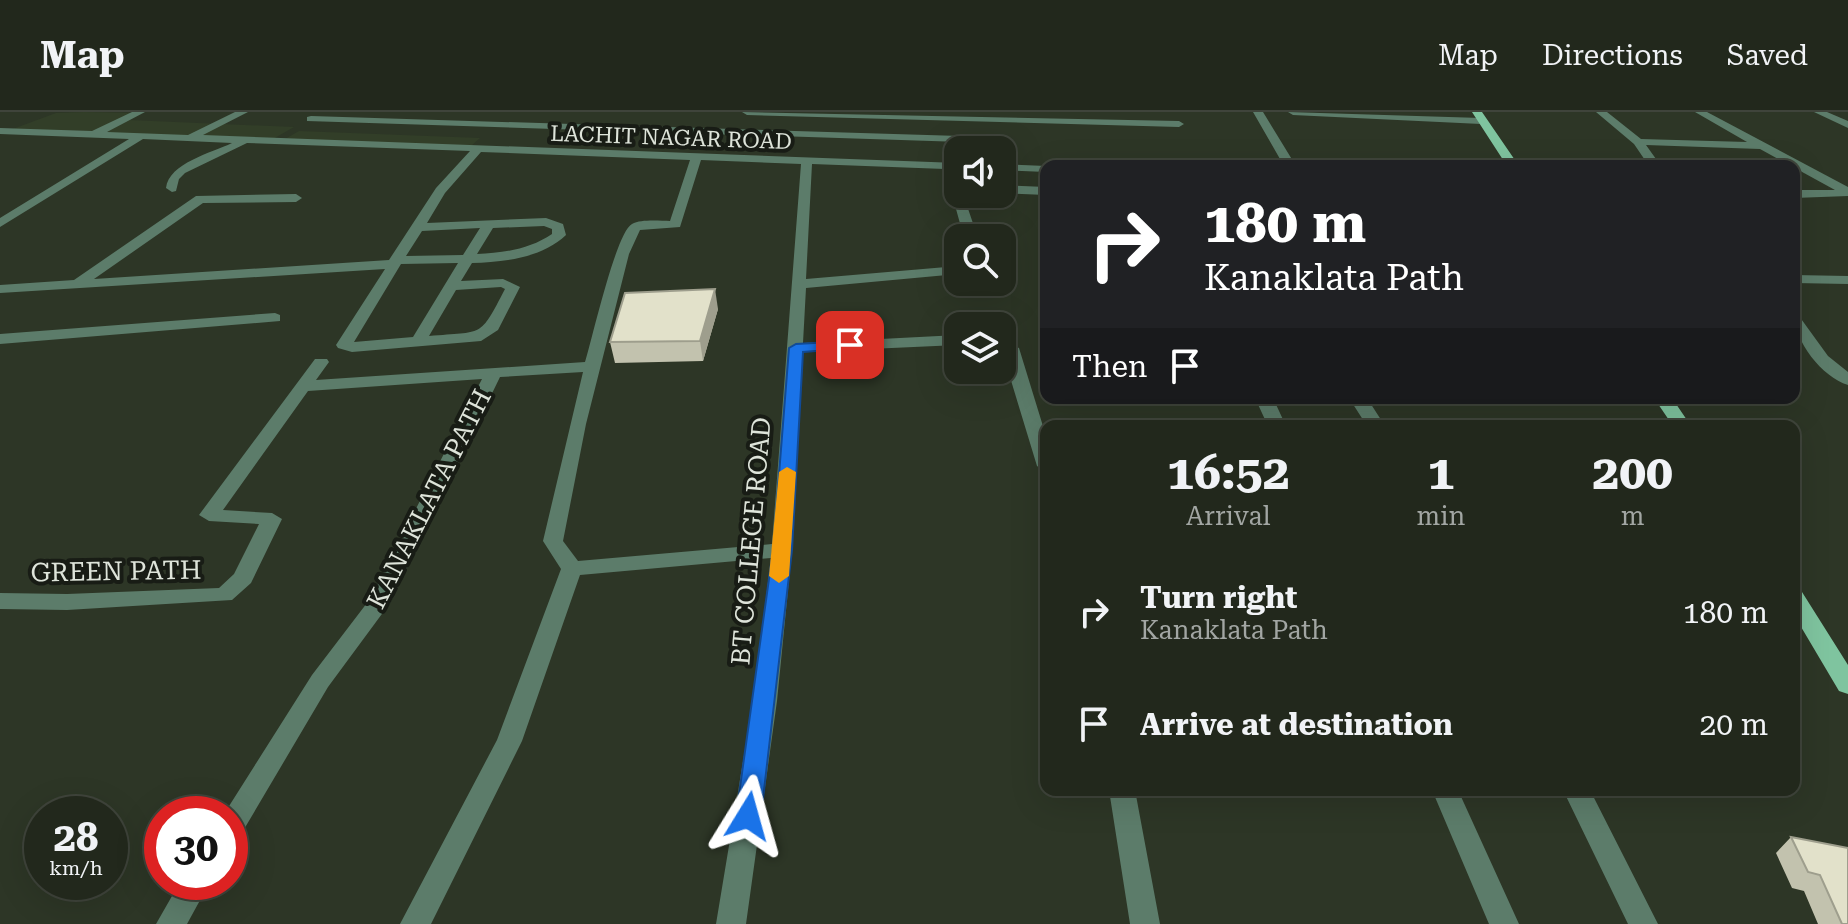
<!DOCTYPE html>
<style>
:root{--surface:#22281c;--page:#2a3025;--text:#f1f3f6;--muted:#a2a6a3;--line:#3f443b}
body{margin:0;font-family:"Roboto Serif",serif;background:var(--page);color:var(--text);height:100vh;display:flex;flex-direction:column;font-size:30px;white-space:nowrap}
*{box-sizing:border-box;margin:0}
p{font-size:26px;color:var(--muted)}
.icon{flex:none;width:44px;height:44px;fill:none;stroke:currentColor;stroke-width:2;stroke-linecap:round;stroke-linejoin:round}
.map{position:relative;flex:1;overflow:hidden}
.details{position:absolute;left:1040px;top:308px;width:760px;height:376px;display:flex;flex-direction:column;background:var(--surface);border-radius:16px;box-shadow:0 8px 32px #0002,0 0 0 2px var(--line)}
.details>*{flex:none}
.top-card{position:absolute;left:1040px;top:48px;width:760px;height:244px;border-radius:16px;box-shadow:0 8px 32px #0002,0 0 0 2px var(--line);background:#202124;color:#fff;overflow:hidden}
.fabs{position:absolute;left:944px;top:24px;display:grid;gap:16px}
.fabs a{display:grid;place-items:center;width:72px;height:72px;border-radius:16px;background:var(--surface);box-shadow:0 8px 32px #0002,0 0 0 2px var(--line);font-size:40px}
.speed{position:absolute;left:24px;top:684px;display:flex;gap:16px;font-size:40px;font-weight:700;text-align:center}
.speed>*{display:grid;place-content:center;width:104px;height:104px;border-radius:50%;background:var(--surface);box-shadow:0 8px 32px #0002,0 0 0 2px var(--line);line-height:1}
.speed small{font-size:20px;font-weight:400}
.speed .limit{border:12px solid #d22;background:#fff;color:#111}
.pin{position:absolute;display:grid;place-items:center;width:68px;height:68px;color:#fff;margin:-34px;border-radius:16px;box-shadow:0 4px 12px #0006}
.me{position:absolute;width:88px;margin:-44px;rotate:8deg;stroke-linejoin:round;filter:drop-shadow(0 0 6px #0008)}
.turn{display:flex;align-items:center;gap:28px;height:168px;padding:0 32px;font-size:36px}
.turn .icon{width:104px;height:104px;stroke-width:2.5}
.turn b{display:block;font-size:56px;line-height:68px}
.then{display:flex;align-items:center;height:76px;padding:0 32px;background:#0003;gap:16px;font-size:30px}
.eta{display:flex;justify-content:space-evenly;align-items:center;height:136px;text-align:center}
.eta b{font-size:48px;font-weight:700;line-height:56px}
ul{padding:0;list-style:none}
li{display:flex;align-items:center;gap:24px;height:112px;padding:0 32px}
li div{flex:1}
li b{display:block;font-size:30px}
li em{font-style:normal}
header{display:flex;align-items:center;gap:48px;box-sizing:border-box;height:112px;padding:0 40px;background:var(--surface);border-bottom:2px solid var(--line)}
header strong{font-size:38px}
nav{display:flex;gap:44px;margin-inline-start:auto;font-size:28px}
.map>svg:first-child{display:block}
</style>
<header>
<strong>Map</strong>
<nav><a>Map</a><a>Directions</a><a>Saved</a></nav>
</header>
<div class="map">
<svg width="1848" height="812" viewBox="0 0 1848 812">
<rect width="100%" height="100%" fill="#2d3626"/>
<path fill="#323e28" d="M 56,1 L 84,0 L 138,1 L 96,20 L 10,18 Z
M 129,8 L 294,15 L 273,27 L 103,22 Z
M 299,19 L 480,26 L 470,35 L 285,27 Z"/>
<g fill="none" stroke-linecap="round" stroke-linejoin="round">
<path fill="#5c7c6a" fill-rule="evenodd" d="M 132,0 L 145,0 L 107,20 L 188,23 L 235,0 L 248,0 L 203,23 L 958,51 L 958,82 L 963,82 L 978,126 L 964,126 L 945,57 L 812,52 L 806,167 L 958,154 L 958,162 L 806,176 L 803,231 L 958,223 L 958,233 L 803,240 L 792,438 L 777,589 L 746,812 L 716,812 L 753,589 L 771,446 L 580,463 L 522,629 L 431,812 L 400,812 L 497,628 L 561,457 L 543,429 L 583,260 L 500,265 L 390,491 L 328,575 L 240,724 L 230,728 L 230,702 L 224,702 L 312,563 L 370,487 L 482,267 L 308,279 L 223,398 L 272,401 L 282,407 L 251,471 L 232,488 L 67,498 L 0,497 L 0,481 L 67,482 L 219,476 L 234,462 L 259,412 L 209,409 L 199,403 L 315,247 L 327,247 L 329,250 L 316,268 L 585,250 C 592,228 616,120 632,112 C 641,107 660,109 670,109 L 690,48 L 481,40 L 445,81 L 427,111 L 546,106 L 563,112 L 566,123 C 542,146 504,150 472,151 L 461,169 L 503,167 L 520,175 L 498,218 L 481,229 L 352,240 L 338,236 L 336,233 L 385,157 L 0,181 L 0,173 L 74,168 L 196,84 L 296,82 L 302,86 L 296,90 L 203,91 L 94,167 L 389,148 L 436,76 L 470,39 L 247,31 L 185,61 L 179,67 L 176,79 L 172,80 L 166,76 C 169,51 211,41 232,31 L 143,27 L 0,115 L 0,106 L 129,27 L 0,22 L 0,16 L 92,19 ZM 701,48 L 801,52 L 772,432 L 578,449 L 563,429 L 586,312 L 629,142 L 640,118 L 680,115 ZM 544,114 L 552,117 L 552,122 C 530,137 504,141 477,142 L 493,116 ZM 480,116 L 463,143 L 406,144 L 422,119 ZM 458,151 L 413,225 L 354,230 L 401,152 ZM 501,175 L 505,177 C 479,227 484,219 429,224 L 456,178 Z
M 742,0 L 1179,9 L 1184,12 L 1179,15 L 747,3 Z
M 1253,0 L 1263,0 L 1296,54 L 1284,54 Z
M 1288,0 L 1481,6 L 1486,9 L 1481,12 L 1293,3 Z
M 1596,0 L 1607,0 L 1641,27 L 1747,30 L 1695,0 L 1707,0 L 1848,75 L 1848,84 L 1794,86 L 1794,78 L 1835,78 L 1760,37 L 1646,33 L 1661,54 L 1649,54 L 1634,32 Z
M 1814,0 L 1827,0 L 1848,9 L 1848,16 Z
M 311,4 L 993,25 L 998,28 L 993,31 L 307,9 L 307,5 Z
M 1002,52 L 1046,54 L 1048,54 L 1046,60 L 1002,58 Z
M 1002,73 L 1046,75 L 1046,83 L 1002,81 Z
M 1794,163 L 1848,164 L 1848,172 L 1794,171 Z
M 275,201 L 280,203 L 280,209 L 0,232 L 0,222 Z
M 1794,202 L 1799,204 L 1828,244 L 1848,260 L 1848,273 C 1822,265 1794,229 1794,202 Z
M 1002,229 L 1019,236 L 1046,324 L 1046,360 L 1037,354 L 1002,239 Z
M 1255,286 L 1273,286 L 1286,314 L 1268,314 Z
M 1349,286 L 1367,286 L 1385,314 L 1367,314 Z
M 1109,678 L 1135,678 L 1160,812 L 1130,812 Z
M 1432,678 L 1458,678 L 1519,812 L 1489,812 Z
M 1563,678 L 1590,678 L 1658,812 L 1628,812 Z
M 180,770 L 210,770 L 187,812 L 156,812 Z"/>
<path fill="#7fc49f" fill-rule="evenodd" d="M 1472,0 L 1482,0 L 1519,54 L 1507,54 Z
M 1654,286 L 1672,286 L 1691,314 L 1673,314 Z
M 1794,477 L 1802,480 L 1848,553 L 1848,582 L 1839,579 L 1794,503 Z"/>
</g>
<path fill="#c2c2ae" d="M 718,197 L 703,249 L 615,251 L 610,230 Z
M 1791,725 L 1848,736 L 1848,812 L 1818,812 L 1804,779 L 1792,776 L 1776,741 Z"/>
<path fill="#9e9e8d" d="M 715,177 L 718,197 L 703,249 L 700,229 Z"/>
<path fill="#e2e1ca" stroke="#9e9e8d" stroke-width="2" d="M 715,177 L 700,229 L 610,230 L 625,181 Z
M 1791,725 L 1848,736 L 1848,812 L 1842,812 L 1820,763 L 1808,760 Z"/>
<path fill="#1a73e8" stroke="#114b97" stroke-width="2" d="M 850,229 L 857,233 L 855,236 L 803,240 L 792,438 L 761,704 L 757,711 L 748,714 L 739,711 L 736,704 L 773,438 L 789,236 L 796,232 Z"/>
<path fill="#f59e0b" d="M 787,355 L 796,360 L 789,464 L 779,471 L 769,464 L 779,360 Z"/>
<g text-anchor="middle" stroke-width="8" stroke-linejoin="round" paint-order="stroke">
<g font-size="22" fill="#dee4da" stroke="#181c15">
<text transform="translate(671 25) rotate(2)" y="8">LACHIT NAGAR ROAD</text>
</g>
<g font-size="26" fill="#dee4da" stroke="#181c15">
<text transform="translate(429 387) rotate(-63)" y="9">KANAKLATA PATH</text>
<text transform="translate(751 429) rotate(-85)" y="9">BT COLLEGE ROAD</text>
<text transform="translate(116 459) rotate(-1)" y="9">GREEN PATH</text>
</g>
</g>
</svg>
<div class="fabs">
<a><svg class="icon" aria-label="sound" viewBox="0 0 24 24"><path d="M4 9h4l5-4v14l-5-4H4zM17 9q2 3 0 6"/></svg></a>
<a><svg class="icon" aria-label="search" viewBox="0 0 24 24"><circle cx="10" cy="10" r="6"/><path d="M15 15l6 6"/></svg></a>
<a><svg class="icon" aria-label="layers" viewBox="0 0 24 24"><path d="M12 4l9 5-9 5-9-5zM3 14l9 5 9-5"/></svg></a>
</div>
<div class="speed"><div>28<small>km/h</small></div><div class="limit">30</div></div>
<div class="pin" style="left:850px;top:233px;background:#d93025"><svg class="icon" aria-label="arrive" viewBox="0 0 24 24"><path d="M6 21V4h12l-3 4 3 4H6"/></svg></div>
<svg class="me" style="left:748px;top:704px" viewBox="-20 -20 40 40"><path d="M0-17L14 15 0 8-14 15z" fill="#1a73e8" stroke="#fff" stroke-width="4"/></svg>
<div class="top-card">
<div class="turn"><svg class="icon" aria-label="right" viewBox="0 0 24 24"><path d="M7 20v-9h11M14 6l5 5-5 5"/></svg><div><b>180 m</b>Kanaklata Path</div></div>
<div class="then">Then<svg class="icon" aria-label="arrive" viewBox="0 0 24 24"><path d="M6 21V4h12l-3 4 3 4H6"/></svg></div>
</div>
<section class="details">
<div class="eta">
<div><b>16:52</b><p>Arrival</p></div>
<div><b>1</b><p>min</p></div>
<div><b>200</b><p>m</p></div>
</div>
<ul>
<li><svg class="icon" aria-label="right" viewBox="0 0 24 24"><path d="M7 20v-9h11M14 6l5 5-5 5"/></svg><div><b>Turn right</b><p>Kanaklata Path</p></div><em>180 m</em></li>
<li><svg class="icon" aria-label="arrive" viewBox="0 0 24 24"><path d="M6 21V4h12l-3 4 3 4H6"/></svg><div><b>Arrive at destination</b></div><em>20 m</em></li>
</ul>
</section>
</div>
